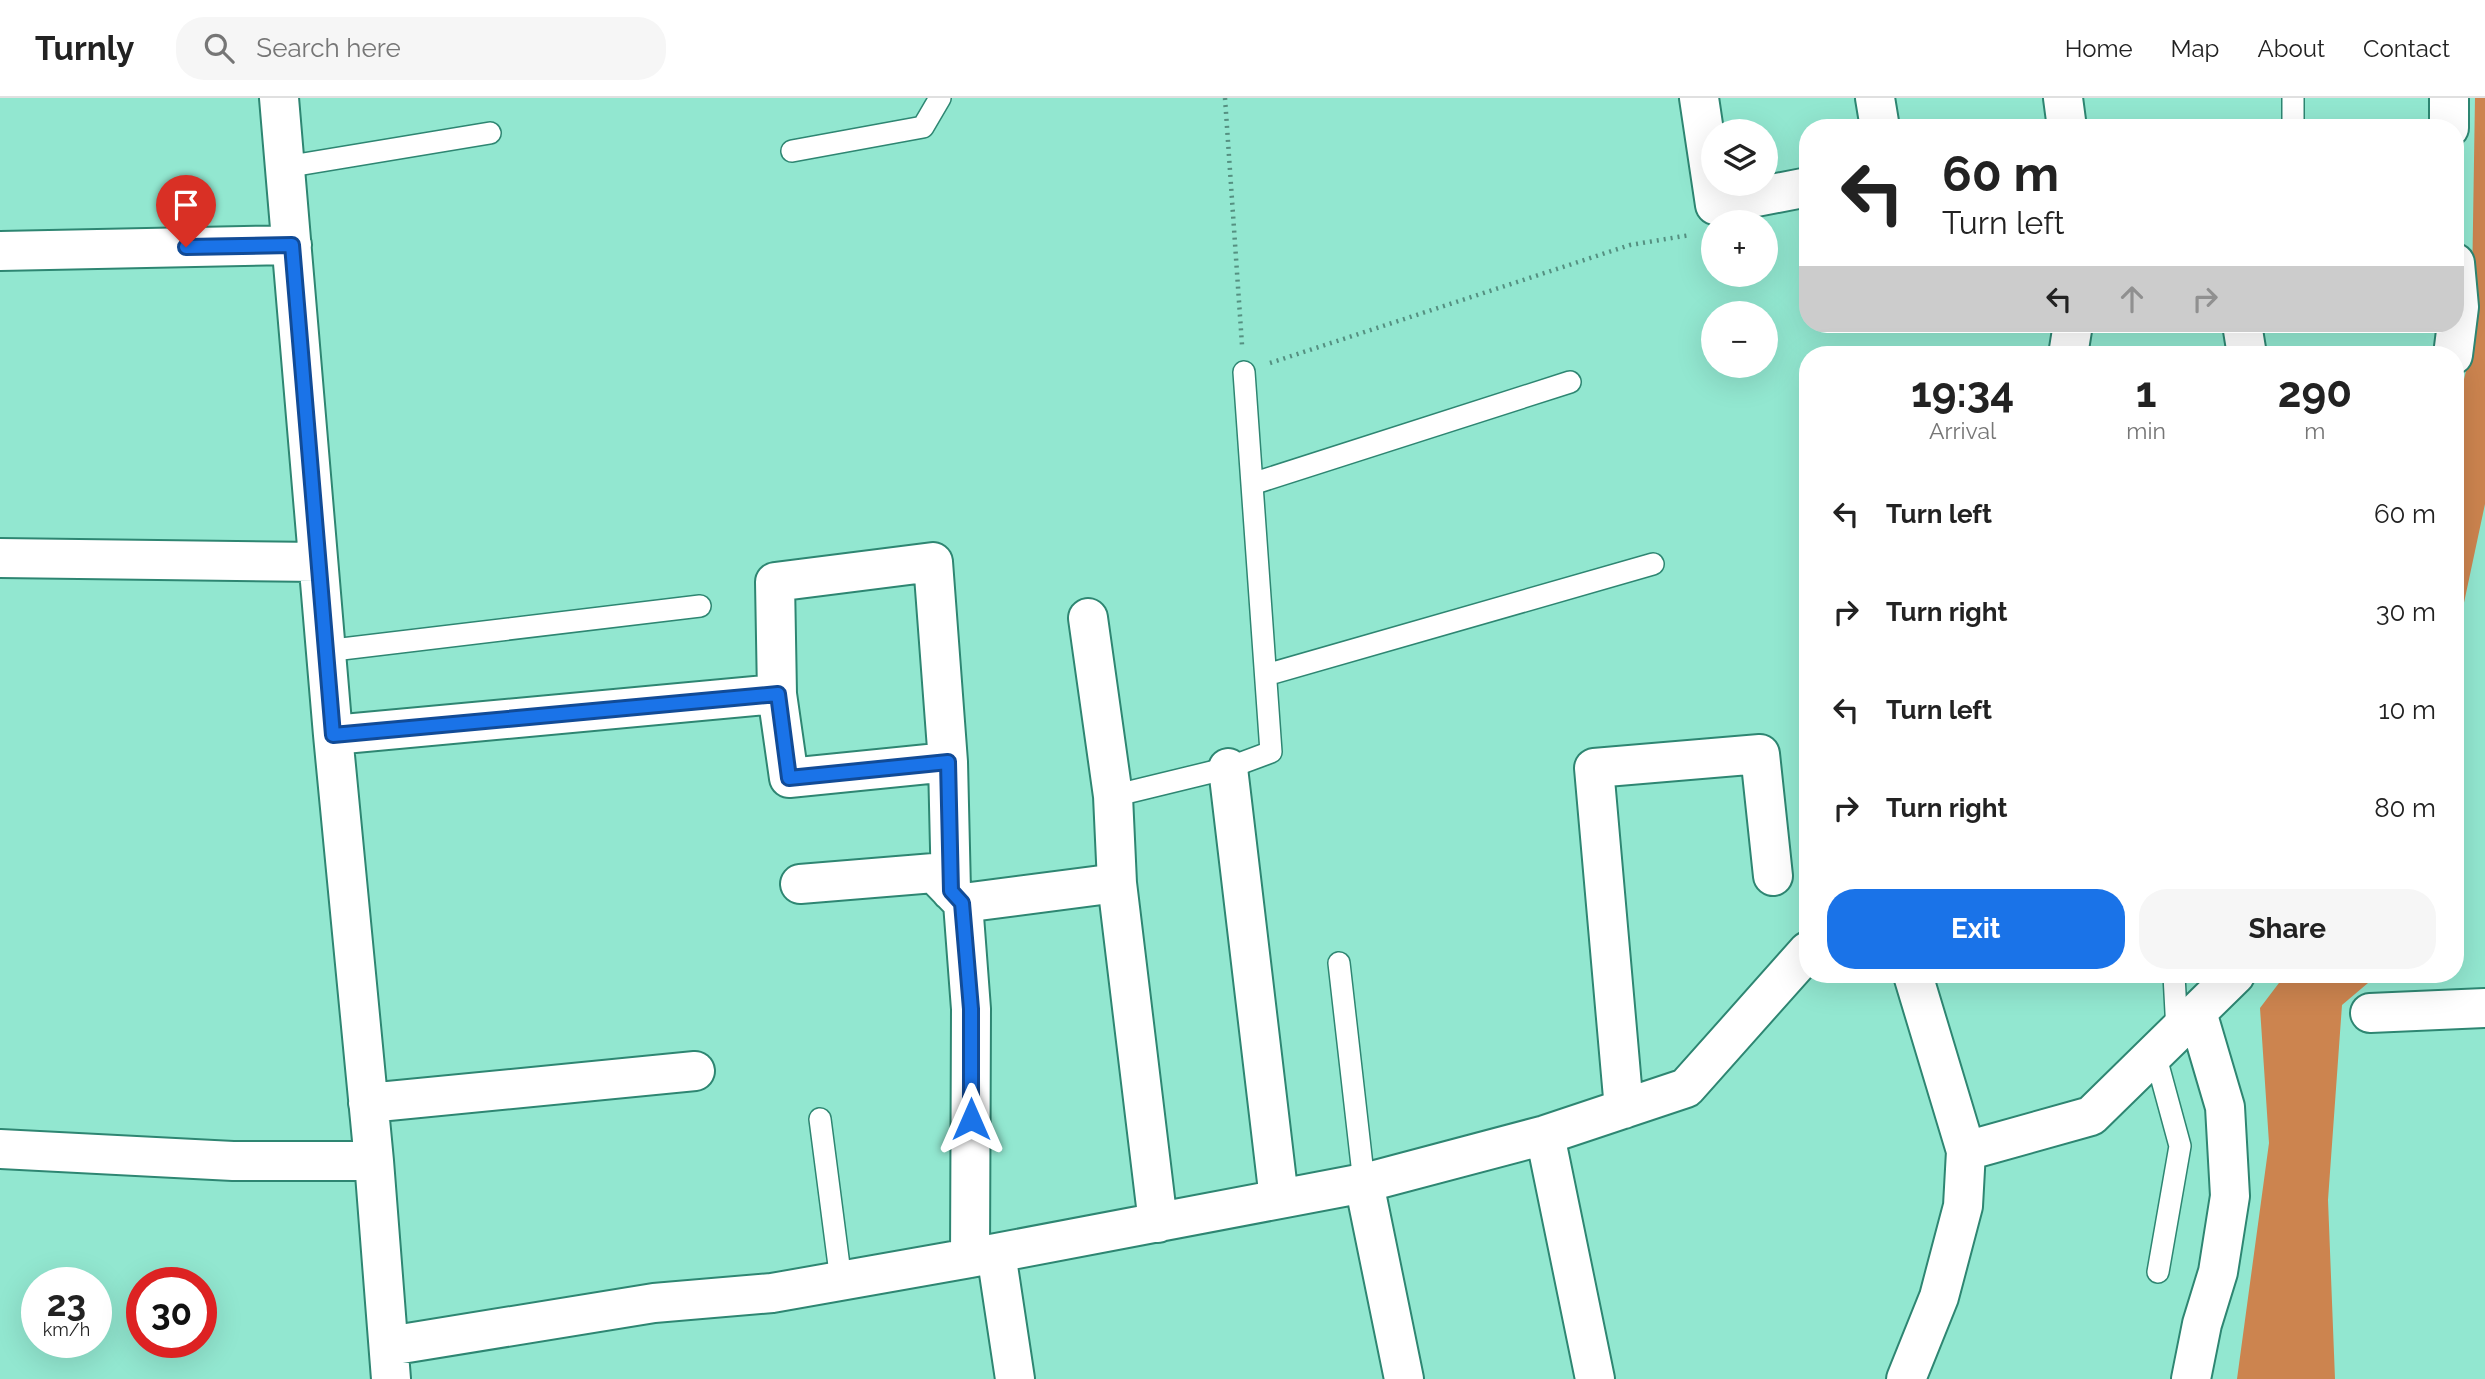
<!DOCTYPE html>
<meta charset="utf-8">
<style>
:root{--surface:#fff;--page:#f6f6f6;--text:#222;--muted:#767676;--line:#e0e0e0;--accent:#1a73e8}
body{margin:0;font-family:Raleway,sans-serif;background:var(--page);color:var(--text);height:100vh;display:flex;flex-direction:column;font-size:26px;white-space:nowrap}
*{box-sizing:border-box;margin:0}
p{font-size:23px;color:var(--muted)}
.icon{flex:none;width:38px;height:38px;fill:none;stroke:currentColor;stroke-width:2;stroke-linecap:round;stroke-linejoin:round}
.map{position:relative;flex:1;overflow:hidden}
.sheet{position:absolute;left:1799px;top:248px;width:665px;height:637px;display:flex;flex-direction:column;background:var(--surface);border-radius:28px;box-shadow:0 7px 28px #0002}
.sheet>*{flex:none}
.guide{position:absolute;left:1799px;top:21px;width:665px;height:214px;border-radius:28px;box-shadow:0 7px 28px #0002;background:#fff;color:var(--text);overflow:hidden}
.buttons{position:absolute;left:1701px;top:21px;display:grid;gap:14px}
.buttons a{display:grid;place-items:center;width:77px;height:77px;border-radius:50%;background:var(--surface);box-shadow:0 7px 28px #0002;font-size:35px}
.speed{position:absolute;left:21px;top:1169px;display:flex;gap:14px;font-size:35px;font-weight:700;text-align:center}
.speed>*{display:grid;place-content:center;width:91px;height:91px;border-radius:50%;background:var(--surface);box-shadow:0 7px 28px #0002;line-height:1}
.speed small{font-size:18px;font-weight:400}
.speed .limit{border:10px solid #d22;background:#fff;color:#111}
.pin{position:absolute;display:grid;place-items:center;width:60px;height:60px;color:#fff;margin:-72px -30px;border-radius:50% 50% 50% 0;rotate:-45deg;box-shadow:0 0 7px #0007}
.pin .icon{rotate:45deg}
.me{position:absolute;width:77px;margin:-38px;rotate:0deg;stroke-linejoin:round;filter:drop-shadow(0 0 5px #0008)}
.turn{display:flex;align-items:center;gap:24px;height:147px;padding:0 28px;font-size:32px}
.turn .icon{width:91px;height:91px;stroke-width:2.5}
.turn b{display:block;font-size:49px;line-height:60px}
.lanes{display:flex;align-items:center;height:66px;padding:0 28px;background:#0003;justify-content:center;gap:35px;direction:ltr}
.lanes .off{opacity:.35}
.eta{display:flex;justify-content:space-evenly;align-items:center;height:119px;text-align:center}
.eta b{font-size:42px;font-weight:700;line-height:49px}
.cta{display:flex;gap:14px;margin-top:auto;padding:14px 28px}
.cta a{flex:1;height:80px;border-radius:28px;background:var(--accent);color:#fff;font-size:28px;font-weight:700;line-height:80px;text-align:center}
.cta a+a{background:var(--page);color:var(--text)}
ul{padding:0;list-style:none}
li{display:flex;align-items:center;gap:21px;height:98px;padding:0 28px}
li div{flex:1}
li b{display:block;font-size:26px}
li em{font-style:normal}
header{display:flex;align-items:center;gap:42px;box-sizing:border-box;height:98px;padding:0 35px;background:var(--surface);border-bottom:2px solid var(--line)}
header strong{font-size:33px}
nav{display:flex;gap:38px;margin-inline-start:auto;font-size:24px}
.search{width:490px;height:63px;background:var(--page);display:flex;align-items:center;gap:18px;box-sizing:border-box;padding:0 24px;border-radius:28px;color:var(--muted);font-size:26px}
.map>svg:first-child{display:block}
</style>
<header>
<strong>Turnly</strong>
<div class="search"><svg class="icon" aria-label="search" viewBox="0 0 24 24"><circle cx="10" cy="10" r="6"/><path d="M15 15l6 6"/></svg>Search here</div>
<nav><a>Home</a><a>Map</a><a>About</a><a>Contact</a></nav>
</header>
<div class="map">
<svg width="2485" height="1281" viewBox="0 0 2485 1281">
<rect width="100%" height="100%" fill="#92e7d0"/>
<path fill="#cc844f" d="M 2475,0 L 2485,0 L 2485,406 L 2455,547 L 2455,319 L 2471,252 Z
M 2285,877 L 2370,877 L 2368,885 L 2342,907 L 2328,1102 L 2335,1281 L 2237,1281 L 2269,1045 L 2260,910 Z"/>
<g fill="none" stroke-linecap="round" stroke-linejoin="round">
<defs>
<path id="service" d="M 2293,30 L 2293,0
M 792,53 L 923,29 L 940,0
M 285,69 L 490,35
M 1252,386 L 1570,284
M 325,553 L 700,508
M 1266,577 L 1653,466
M 1113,698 L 1228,670 L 1271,654 L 1244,274
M 1339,865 L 1364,1085
M 2174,877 L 2177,933
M 2155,956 L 2180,1048 L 2158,1174
M 820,1021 L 841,1183"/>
<path id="minor" d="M 279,0 L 333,637 L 374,1063 L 391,1281
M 1699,0 L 1715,107 L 1808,89
M 1875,0 L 1880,30
M 2063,0 L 2067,30
M 2449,30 L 2449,0
M 0,153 L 292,147
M 2242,226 L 2247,257
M 2068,257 L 2073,226
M 2453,257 L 2459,209 L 2455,165
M 0,460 L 318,464
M 1088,520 L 1113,698 L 1117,785
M 333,637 L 777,596 L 775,484 L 933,464 L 948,664 L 789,680 L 777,596
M 948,664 L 951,793
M 1228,670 L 1279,1101
M 800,786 L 934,775 L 963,805 L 1117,785 L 1158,1125
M 963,805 L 971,911 L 970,1160
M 2370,915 L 2485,910
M 368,1005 L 695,973
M 1624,1011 L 1594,670 L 1760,656 L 1773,778
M 1545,1037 L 1595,1281
M 0,1051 L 233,1063 L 374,1063
M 1966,1053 L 2091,1018 L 2235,877
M 1364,1085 L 1404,1281
M 996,1155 L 1015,1281
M 389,1248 L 654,1205 L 772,1195 L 970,1160 L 1364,1085 L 1545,1037 L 1686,990 L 1808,853
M 1906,1281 L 1939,1199 L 1963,1108 L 1966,1053 L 1913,877
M 2191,1281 L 2202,1226 L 2218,1174 L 2230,1098 L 2225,1009 L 2197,914"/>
</defs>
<use href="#service" stroke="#2e8672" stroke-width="24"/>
<use href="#minor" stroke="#2e8672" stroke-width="42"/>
<path stroke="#559081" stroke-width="4.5" stroke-dasharray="2 5" stroke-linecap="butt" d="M 1225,0 L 1242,247
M 1270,265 L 1630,147 L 1690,137"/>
<use href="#service" stroke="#fff" stroke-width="21"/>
<use href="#minor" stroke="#fff" stroke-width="38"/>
</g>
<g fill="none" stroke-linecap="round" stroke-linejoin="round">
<defs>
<path id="route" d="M 186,149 L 292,147 L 333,637 L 778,596 L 789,680 L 948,664 L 951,793 L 962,805 L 971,911 L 971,1021"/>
</defs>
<use href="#route" stroke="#114b97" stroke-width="18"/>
<use href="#route" stroke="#1a73e8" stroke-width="12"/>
</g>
</svg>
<div class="buttons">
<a><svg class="icon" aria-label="layers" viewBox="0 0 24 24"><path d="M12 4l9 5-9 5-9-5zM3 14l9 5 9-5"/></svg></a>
<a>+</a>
<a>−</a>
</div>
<div class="speed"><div>23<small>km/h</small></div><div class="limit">30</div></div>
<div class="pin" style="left:186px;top:149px;background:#d93025"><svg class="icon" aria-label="arrive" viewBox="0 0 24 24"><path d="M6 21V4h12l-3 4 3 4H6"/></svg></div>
<svg class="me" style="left:971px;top:1021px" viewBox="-20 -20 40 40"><path d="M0-17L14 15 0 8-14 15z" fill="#1a73e8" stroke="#fff" stroke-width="4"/></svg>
<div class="guide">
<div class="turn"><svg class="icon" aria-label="left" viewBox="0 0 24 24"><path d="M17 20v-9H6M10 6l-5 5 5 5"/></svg><div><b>60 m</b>Turn left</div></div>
<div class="lanes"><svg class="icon" aria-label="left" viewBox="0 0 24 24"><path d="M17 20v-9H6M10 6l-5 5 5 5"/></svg><svg class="icon off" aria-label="ahead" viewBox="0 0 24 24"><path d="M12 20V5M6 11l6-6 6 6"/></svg><svg class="icon off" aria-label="right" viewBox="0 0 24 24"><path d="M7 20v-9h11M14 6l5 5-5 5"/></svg></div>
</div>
<section class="sheet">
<div class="eta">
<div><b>19:34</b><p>Arrival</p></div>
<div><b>1</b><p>min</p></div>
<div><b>290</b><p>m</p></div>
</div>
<ul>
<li><svg class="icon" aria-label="left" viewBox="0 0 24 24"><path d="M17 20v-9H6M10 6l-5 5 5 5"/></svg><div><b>Turn left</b></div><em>60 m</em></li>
<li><svg class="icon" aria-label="right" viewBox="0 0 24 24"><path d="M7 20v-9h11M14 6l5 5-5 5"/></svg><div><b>Turn right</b></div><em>30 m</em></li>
<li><svg class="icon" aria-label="left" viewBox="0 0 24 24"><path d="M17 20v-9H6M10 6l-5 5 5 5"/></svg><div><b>Turn left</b></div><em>10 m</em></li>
<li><svg class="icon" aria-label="right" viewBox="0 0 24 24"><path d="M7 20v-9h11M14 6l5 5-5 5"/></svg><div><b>Turn right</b></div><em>80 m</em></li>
</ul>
<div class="cta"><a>Exit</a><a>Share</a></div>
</section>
</div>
